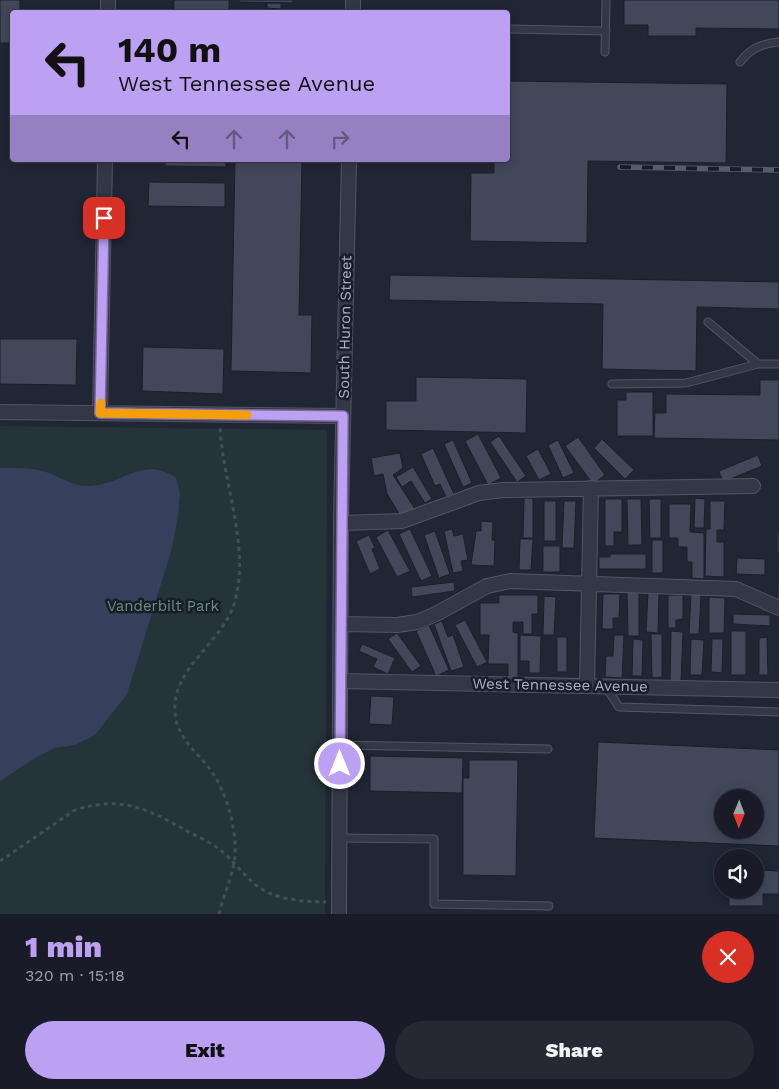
<!DOCTYPE html>
<meta charset="utf-8">
<style>
:root{--surface:#191c28;--page:#262934;--text:#f1f3f6;--muted:#9fa1a8;--line:#373a45;--accent:#bca0f2}
body{margin:0;font-family:"Work Sans",sans-serif;background:var(--page);color:var(--text);height:100vh;display:flex;flex-direction:column;font-size:19px;white-space:nowrap}
*{box-sizing:border-box;margin:0}
p{font-size:16px;color:var(--muted)}
.icon{flex:none;width:28px;height:28px;fill:none;stroke:currentColor;stroke-width:2;stroke-linecap:round;stroke-linejoin:round}
.map{position:relative;height:914px;overflow:hidden}
.side{display:flex;flex-direction:column;background:var(--surface);flex:1}
.side>*{flex:none}
.hud{position:absolute;left:10px;top:10px;width:500px;height:152px;border-radius:5px;box-shadow:0 2px 12px #0003,0 0 0 1px var(--line);background:#bca0f2;color:#111;overflow:hidden}
.needle{width:32px;rotate:181deg}
.buttons{position:absolute;left:714px;top:789px;display:grid;gap:10px}
.buttons a{display:grid;place-items:center;width:50px;height:50px;border-radius:50%;background:var(--surface);box-shadow:0 2px 12px #0003,0 0 0 1px var(--line);font-size:25px}
.pin{position:absolute;display:grid;place-items:center;width:42px;height:42px;color:#fff;margin:-21px;border-radius:10px;box-shadow:0 2px 8px #0006}
.me{position:absolute;width:55px;margin:-28px;rotate:0deg;stroke-linejoin:round;filter:drop-shadow(0 0 4px #0008)}
.turn{display:flex;align-items:center;gap:18px;height:105px;padding:0 25px;font-size:22px}
.turn .icon{width:65px;height:65px;stroke-width:2.5}
.turn b{display:block;font-size:35px;line-height:42px}
.lanes{display:flex;align-items:center;height:48px;padding:0 25px;background:#0003;justify-content:center;gap:25px;direction:ltr}
.lanes .off{opacity:.35}
.round{display:grid;place-items:center;flex:none;width:52px;height:52px;border-radius:26px;background:var(--page)}
.summary{display:flex;align-items:center;justify-content:space-between;height:85px;padding:0 25px}
h1{font-size:30px;font-weight:800;line-height:38px;color:var(--accent)}
.button{display:flex;gap:10px;margin-top:auto;padding:10px 25px}
.button a{flex:1;height:58px;border-radius:30px;background:var(--accent);color:#111;font-size:20px;font-weight:800;line-height:58px;text-align:center}
.button a+a{background:var(--page);color:var(--text)}
.map>svg:first-child{display:block}
</style>
<div class="map">
<svg width="779" height="914" viewBox="0 0 779 914">
<rect width="100%" height="100%" fill="#212635"/>
<path fill="#253439" d="M 0,426 L 327,430 L 325,914 L 0,914 Z"/>
<path fill="#36405d" d="M 0,468 C 14,468 32,467 46,472 C 60,477 74,487 90,486 C 124,485 142,455 176,478 L 180,493 L 178,516 L 172,548 L 127,694 L 95,735 L 75,745 L 54,748 L 35,758 L 0,781 Z"/>
<path fill="#42485a" stroke="#1b1f2c" fill-rule="evenodd" d="M 0,0 L 20,0 L 20,12 L 12,12 L 12,43 L 0,43 Z
M 174,0 L 229,0 L 229,12 L 174,12 Z
M 239,0 L 293,0 L 293,3 L 239,2 Z
M 624,0 L 779,0 L 779,29 L 696,28 L 696,36 L 648,36 L 648,25 L 624,25 Z
M 267,3 L 281,3 L 281,9 L 267,8 Z
M 508,81 L 727,84 L 726,163 L 588,161 L 587,243 L 470,241 L 471,173 L 494,173 L 494,160 L 508,160 Z
M 165,160 L 226,160 L 226,167 L 165,166 Z
M 235,160 L 329,160 L 329,162 L 302,161 L 299,315 L 312,315 L 311,373 L 231,371 Z
M 149,182 L 225,183 L 225,207 L 148,206 Z
M 390,275 L 779,282 L 779,309 L 697,307 L 696,371 L 602,369 L 603,304 L 389,300 Z
M 0,339 L 77,339 L 76,385 L 0,384 Z
M 143,347 L 224,349 L 223,394 L 142,391 Z
M 416,377 L 527,379 L 526,433 L 386,430 L 386,401 L 416,401 Z
M 760,380 L 779,380 L 779,440 L 654,438 L 655,413 L 666,413 L 666,394 L 760,395 Z
M 626,392 L 653,392 L 653,436 L 617,436 L 617,400 L 626,400 Z
M 478,434 L 501,478 L 488,485 L 465,441 Z
M 499,436 L 526,476 L 517,482 L 490,442 Z
M 578,437 L 605,475 L 593,484 L 565,446 Z
M 602,439 L 634,470 L 625,479 L 594,448 Z
M 453,440 L 472,483 L 463,487 L 444,444 Z
M 558,440 L 574,473 L 563,478 L 548,445 Z
M 433,448 L 454,494 L 446,497 L 440,484 L 435,486 L 421,454 Z
M 538,449 L 551,474 L 539,480 L 526,456 Z
M 400,453 L 403,468 L 393,475 L 415,509 L 408,513 L 400,515 L 387,494 L 383,474 L 374,476 L 371,458 Z
M 758,455 L 762,466 L 723,482 L 719,471 Z
M 413,467 L 432,499 L 425,503 L 411,481 L 402,487 L 396,477 Z
M 524,498 L 533,498 L 533,538 L 523,538 Z
M 695,498 L 705,499 L 704,528 L 694,528 Z
M 605,499 L 622,499 L 622,532 L 614,532 L 614,546 L 605,546 Z
M 627,499 L 641,499 L 642,545 L 628,545 Z
M 649,499 L 661,499 L 661,538 L 650,538 Z
M 544,501 L 556,501 L 556,541 L 544,541 Z
M 564,501 L 576,501 L 574,548 L 562,548 Z
M 710,501 L 725,501 L 724,530 L 717,530 L 717,542 L 724,542 L 724,577 L 705,576 L 706,529 L 710,529 Z
M 669,504 L 691,504 L 690,532 L 704,533 L 704,579 L 692,578 L 692,562 L 687,562 L 687,547 L 678,547 L 678,538 L 669,538 Z
M 481,521 L 493,522 L 492,540 L 495,540 L 494,566 L 471,565 L 476,531 L 481,531 Z
M 410,529 L 432,576 L 421,581 L 399,534 Z
M 452,529 L 454,536 L 463,534 L 468,560 L 461,561 L 463,571 L 453,573 L 444,531 Z
M 388,530 L 410,571 L 397,577 L 376,537 Z
M 435,531 L 450,574 L 439,578 L 424,535 Z
M 777,533 L 779,533 L 779,553 L 777,553 Z
M 369,535 L 375,548 L 372,549 L 380,569 L 370,574 L 356,541 Z
M 520,539 L 533,539 L 531,570 L 519,570 Z
M 652,540 L 663,540 L 663,573 L 652,573 Z
M 543,546 L 560,546 L 560,572 L 543,572 Z
M 610,554 L 646,554 L 646,569 L 599,569 L 599,557 L 610,557 Z
M 737,558 L 765,559 L 765,575 L 736,574 Z
M 778,575 L 779,575 L 779,600 L 777,600 Z
M 454,582 L 455,591 L 412,597 L 411,587 Z
M 627,588 L 639,588 L 639,636 L 628,636 Z
M 648,592 L 659,592 L 658,633 L 646,632 Z
M 603,594 L 620,594 L 619,618 L 613,618 L 613,629 L 602,629 Z
M 691,594 L 701,594 L 699,634 L 689,634 Z
M 499,595 L 538,595 L 538,614 L 532,614 L 532,634 L 523,634 L 523,622 L 513,622 L 513,632 L 518,633 L 518,679 L 508,679 L 508,664 L 488,664 L 489,635 L 480,635 L 480,603 L 499,603 Z
M 668,595 L 683,595 L 683,619 L 676,620 L 676,628 L 668,628 Z
M 544,596 L 556,597 L 554,635 L 543,635 Z
M 709,597 L 725,598 L 724,633 L 709,633 Z
M 733,614 L 770,615 L 770,626 L 733,624 Z
M 465,620 L 487,662 L 477,667 L 455,625 Z
M 442,621 L 448,637 L 453,635 L 464,667 L 451,671 L 434,624 Z
M 429,625 L 449,670 L 436,676 L 416,631 Z
M 671,631 L 683,632 L 681,683 L 670,682 Z
M 731,631 L 746,631 L 746,675 L 731,675 Z
M 397,633 L 421,666 L 412,672 L 388,639 Z
M 651,634 L 662,634 L 662,677 L 652,678 Z
M 520,635 L 541,636 L 540,673 L 529,673 L 529,661 L 520,661 Z
M 614,635 L 624,635 L 622,678 L 605,677 L 606,656 L 613,656 Z
M 557,637 L 567,637 L 567,672 L 557,672 Z
M 767,637 L 768,675 L 759,675 L 759,638 Z
M 633,639 L 643,640 L 642,676 L 632,676 Z
M 691,639 L 704,640 L 702,675 L 690,675 Z
M 712,639 L 723,639 L 722,673 L 711,672 Z
M 362,644 L 395,658 L 388,674 L 373,667 L 377,659 L 359,651 Z
M 371,696 L 394,697 L 392,725 L 369,724 Z
M 598,742 L 779,750 L 779,846 L 594,838 ZM 722,798 L 755,798 L 755,830 L 722,830 Z
M 370,756 L 463,758 L 462,793 L 370,791 Z
M 469,760 L 518,760 L 516,876 L 463,875 L 463,778 L 469,778 Z
M 759,870 L 779,871 L 779,894 L 763,894 L 763,906 L 729,906 L 729,890 L 755,890 L 755,887 L 759,887 Z"/>
<g fill="none" stroke-linecap="round" stroke-linejoin="round">
<defs>
<path id="service" d="M 508,29 L 606,31
M 605,52 L 606,0
M 740,62 C 751,48 761,44 779,42
M 708,322 L 758,364
M 612,384 L 686,383 L 758,364 L 779,364
M 606,687 L 619,707 L 779,712
M 340,745 L 548,749
M 339,838 L 434,839 L 434,904 L 549,906"/>
<path id="minor" d="M 108,12 L 108,0
M 353,12 L 353,0
M 0,412 L 343,416
M 100,413 L 105,160
M 341,523 L 402,521 L 479,493 L 503,490 L 753,486
M 341,624 L 397,625 L 417,622 L 436,614 L 487,586 L 510,581 L 736,589 L 779,608
M 341,681 L 779,690
M 587,686 L 591,488
M 339,914 L 341,518 L 349,160"/>
</defs>
<use href="#service" stroke="#515564" stroke-width="9"/>
<use href="#minor" stroke="#515564" stroke-width="16"/>
<path stroke="#425056" stroke-width="3" stroke-dasharray="4 4" stroke-linecap="butt" d="M 0,861 L 75,810 C 121,795 148,809 187,831 C 200,838 215,844 226,855 C 240,868 251,885 269,893 C 286,900 307,902 326,902
M 219,914 C 223,897 231,880 234,863 C 239,835 227,792 210,769 C 196,751 176,737 175,712 C 171,668 224,642 235,601 C 250,545 223,484 220,428"/>
<use href="#service" stroke="#343846" stroke-width="7"/>
<use href="#minor" stroke="#343846" stroke-width="14"/>
<defs>
<path id="rail" d="M 620,167 L 779,170"/>
</defs>
<use href="#rail" stroke="#565b6d" stroke-width="5.5"/>
<use href="#rail" stroke="#191d2a" stroke-width="4" stroke-dasharray="11" stroke-linecap="butt"/>
</g>
<g fill="none" stroke-linecap="round" stroke-linejoin="round">
<defs>
<path id="route" d="M 104,218 L 100,413 L 343,416 L 340,764"/>
</defs>
<use href="#route" stroke="#7a689d" stroke-width="12"/>
<use href="#route" stroke="#bca0f2" stroke-width="9"/>
<path stroke="#f59e0b" stroke-width="9" d="M 101,403 L 100,413 L 247,415"/>
</g>
<g text-anchor="middle" stroke-width="5" stroke-linejoin="round" paint-order="stroke">
<g font-size="15" fill="#aeb2c3" stroke="#191d2a">
<text transform="translate(345 327) rotate(-89)" y="5">South Huron Street</text>
<text transform="translate(560 685) rotate(1)" y="5">West Tennessee Avenue</text>
</g>
<g font-size="15" fill="#679178" stroke="#191d2a">
<text x="163" y="611">Vanderbilt Park</text>
</g>
</g>
</svg>
<div class="buttons">
<a><svg class="needle" viewBox="-14 -14 28 28"><path d="M0-13l5 13h-10z" fill="#e53935"/><path d="M0 13l5-13h-10z" fill="#9fa1a8"/></svg></a>
<a><svg class="icon" aria-label="sound" viewBox="0 0 24 24"><path d="M4 9h4l5-4v14l-5-4H4zM17 9q2 3 0 6"/></svg></a>
</div>
<div class="pin" style="left:104px;top:218px;background:#d93025"><svg class="icon" aria-label="arrive" viewBox="0 0 24 24"><path d="M6 21V4h12l-3 4 3 4H6"/></svg></div>
<svg class="me" style="left:340px;top:764px" viewBox="-20 -20 40 40"><circle r="17" fill="#bca0f2" stroke="#fff" stroke-width="3"/><path d="M0-11L8 9 0 5-8 9z" fill="#fff"/></svg>
<div class="hud">
<div class="turn"><svg class="icon" aria-label="left" viewBox="0 0 24 24"><path d="M17 20v-9H6M10 6l-5 5 5 5"/></svg><div><b>140 m</b>West Tennessee Avenue</div></div>
<div class="lanes"><svg class="icon" aria-label="left" viewBox="0 0 24 24"><path d="M17 20v-9H6M10 6l-5 5 5 5"/></svg><svg class="icon off" aria-label="ahead" viewBox="0 0 24 24"><path d="M12 20V5M6 11l6-6 6 6"/></svg><svg class="icon off" aria-label="ahead" viewBox="0 0 24 24"><path d="M12 20V5M6 11l6-6 6 6"/></svg><svg class="icon off" aria-label="right" viewBox="0 0 24 24"><path d="M7 20v-9h11M14 6l5 5-5 5"/></svg></div>
</div>
</div>
<section class="side">
<div class="summary"><div><h1>1 min</h1><p>320 m · 15:18</p></div><a class="round" style="background:#d93025;color:#fff"><svg class="icon" aria-label="close" viewBox="0 0 24 24"><path d="M6 6l12 12M18 6L6 18"/></svg></a></div>
<div class="button"><a>Exit</a><a>Share</a></div>
</section>
